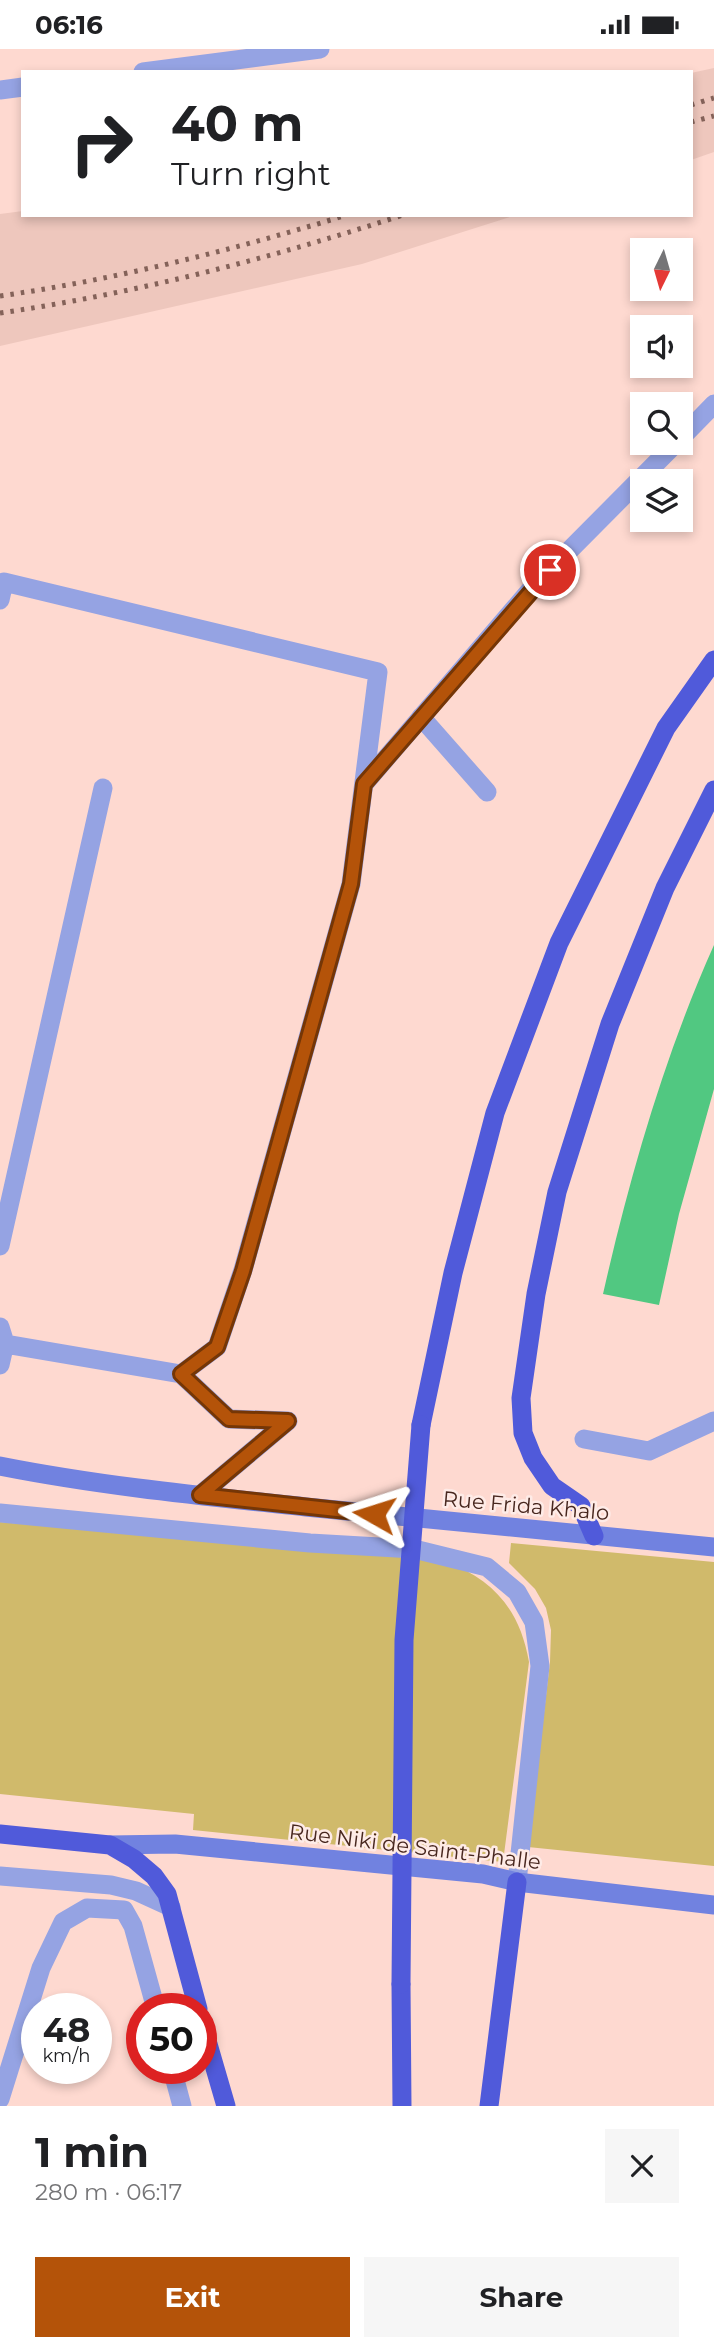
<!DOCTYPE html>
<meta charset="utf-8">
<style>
:root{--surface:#fff;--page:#f6f6f6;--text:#202124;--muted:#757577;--accent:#b45309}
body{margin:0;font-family:Montserrat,sans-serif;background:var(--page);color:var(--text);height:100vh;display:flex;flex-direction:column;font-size:26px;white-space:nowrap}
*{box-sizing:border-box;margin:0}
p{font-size:23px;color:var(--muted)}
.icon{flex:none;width:38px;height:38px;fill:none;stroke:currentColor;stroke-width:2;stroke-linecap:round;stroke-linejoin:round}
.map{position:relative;height:2057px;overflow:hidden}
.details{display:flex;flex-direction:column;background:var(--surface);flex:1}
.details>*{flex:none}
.banner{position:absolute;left:21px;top:21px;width:672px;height:147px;border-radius:0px;box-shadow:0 4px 10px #0003;background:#fff;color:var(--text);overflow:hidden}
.needle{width:46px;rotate:185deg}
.tools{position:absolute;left:630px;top:189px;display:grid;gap:14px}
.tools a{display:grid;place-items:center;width:63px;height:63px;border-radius:0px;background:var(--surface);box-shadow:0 4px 10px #0003;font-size:35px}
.speed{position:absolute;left:21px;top:1944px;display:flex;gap:14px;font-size:35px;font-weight:700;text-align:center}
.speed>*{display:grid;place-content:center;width:91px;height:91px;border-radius:50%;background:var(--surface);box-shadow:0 4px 10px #0003;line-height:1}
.speed small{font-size:18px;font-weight:400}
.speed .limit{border:10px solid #d22;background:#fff;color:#111}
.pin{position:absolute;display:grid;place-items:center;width:60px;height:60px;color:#fff;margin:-30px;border:4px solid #fff;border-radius:50%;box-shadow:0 2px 7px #0007}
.me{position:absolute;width:77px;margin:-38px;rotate:276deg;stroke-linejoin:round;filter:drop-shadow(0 0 5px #0008)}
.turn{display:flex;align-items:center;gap:24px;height:147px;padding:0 35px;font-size:32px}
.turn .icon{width:91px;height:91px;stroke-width:2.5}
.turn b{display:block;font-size:49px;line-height:60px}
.round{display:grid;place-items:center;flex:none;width:74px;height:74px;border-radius:0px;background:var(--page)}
.head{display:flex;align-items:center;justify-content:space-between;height:119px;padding:0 35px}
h1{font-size:42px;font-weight:700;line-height:52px}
.action{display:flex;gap:14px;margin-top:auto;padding:14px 35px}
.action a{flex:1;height:80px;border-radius:0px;background:var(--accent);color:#fff;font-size:28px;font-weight:700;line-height:80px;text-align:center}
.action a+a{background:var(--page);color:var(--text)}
.status{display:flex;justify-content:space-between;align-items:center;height:49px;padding:0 35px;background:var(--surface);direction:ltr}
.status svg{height:19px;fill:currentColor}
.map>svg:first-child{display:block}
</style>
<div class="status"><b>06:16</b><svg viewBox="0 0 49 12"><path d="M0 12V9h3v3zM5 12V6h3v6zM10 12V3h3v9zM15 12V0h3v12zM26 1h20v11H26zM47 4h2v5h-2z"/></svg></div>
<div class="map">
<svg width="714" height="2057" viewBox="0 0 714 2057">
<rect width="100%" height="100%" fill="#fed9d0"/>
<path fill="#eec7bd" d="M 714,19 L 714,103 L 691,111 L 691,24 Z
M 23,162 L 23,166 L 516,166 L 362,215 L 0,297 L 0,165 Z"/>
<path fill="#d0ba6b" d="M 0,1473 L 445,1512 C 494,1531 520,1561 529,1613 L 503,1813 L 193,1781 L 194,1765 L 0,1745 Z
M 511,1494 L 714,1513 L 714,1817 L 528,1798 L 550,1613 L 551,1581 L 546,1559 L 535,1540 L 509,1514 Z"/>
<path fill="#51c881" d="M 714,896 L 714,1040 L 679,1165 L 659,1256 L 603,1245 C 630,1126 664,1008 714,896 Z"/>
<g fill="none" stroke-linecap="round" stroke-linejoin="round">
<path stroke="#95a3e3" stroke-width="19" d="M 143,23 L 320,0
M 0,41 L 23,38
M 681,389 L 714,355
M 0,551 L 4,533 L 378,623 L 351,835 L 243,1221 L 217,1298 L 181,1325
M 421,668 L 487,743
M 364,735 L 532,539 L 676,394
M 0,1197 L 103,739
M 0,1278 L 5,1294 L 0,1316
M 0,1294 L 181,1325 L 229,1370 L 288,1372 L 200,1446
M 584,1390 L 649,1402 L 714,1372
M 0,1464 L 310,1494 L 414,1500 L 487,1518 L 517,1543 L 534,1573 L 540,1617 L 517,1833
M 0,1827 L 111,1836 L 136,1842 L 171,1858
M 172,2020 L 182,2057
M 0,2050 L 41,1919 L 63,1873 L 87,1859 L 124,1861 L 133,1877 L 156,1960"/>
<path stroke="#7182e0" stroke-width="19" d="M 0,1417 C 101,1437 204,1447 306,1458 C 442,1472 578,1485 714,1498
M 110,1796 L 175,1795 L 483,1825 L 517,1833 L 714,1856"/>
<path stroke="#505ada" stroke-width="19" d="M 421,1376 L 453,1224 L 495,1064 L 559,894 L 666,679 L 714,611
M 594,1487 L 581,1457 L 552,1437 L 533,1409 L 523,1384 L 521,1349 L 536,1245 L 557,1143 L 610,975 L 665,839 L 714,741
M 0,1785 L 110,1796 L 134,1810 L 154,1827 L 167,1845 L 198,1960
M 401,1935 L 402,2057
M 201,1971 L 226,2057
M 489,2057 L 517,1833"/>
<path stroke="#846259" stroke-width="5" stroke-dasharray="3.5 7" stroke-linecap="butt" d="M 691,56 L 714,49
M 691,73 L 714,67
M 0,247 C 118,230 233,201 347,166
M 0,264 C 138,244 271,209 403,166"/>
<path stroke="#505ada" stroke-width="19" d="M 401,1935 L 404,1591 L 421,1376"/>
</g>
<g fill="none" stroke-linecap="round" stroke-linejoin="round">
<defs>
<path id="route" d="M 374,1465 L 200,1446 L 288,1372 L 229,1370 L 181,1325 L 217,1298 L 243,1222 L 351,835 L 364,735 L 550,521"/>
</defs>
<use href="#route" stroke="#753606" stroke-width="18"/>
<use href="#route" stroke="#b45309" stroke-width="12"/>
</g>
<g text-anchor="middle" stroke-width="5" stroke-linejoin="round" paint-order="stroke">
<g font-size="21" fill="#48271f" stroke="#feebe7">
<text transform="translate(526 1457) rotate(5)" y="7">Rue Frida Khalo</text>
<text transform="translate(415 1798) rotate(7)" y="7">Rue Niki de Saint-Phalle</text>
</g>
</g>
</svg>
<div class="tools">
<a><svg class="needle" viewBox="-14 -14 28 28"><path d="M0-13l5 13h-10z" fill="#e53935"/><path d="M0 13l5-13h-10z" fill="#757577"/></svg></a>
<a><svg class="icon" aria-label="sound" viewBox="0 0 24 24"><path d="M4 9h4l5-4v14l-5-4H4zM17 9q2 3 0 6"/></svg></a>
<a><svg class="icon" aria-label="search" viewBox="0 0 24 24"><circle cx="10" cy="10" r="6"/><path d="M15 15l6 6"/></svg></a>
<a><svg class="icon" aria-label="layers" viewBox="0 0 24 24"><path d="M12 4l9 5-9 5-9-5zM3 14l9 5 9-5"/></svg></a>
</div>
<div class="speed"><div>48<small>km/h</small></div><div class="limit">50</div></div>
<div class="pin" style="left:550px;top:521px;background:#d93025"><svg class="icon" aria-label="arrive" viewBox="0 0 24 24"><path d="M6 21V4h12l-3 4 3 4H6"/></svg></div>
<svg class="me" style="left:374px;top:1465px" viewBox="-20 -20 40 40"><path d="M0-17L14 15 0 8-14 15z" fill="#b45309" stroke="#fff" stroke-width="4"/></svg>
<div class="banner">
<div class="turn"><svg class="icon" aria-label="right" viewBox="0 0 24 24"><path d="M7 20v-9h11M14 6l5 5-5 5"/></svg><div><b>40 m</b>Turn right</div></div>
</div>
</div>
<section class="details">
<div class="head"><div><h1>1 min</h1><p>280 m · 06:17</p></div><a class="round"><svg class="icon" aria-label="close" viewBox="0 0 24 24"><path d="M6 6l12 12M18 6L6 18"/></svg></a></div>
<div class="action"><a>Exit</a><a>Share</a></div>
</section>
